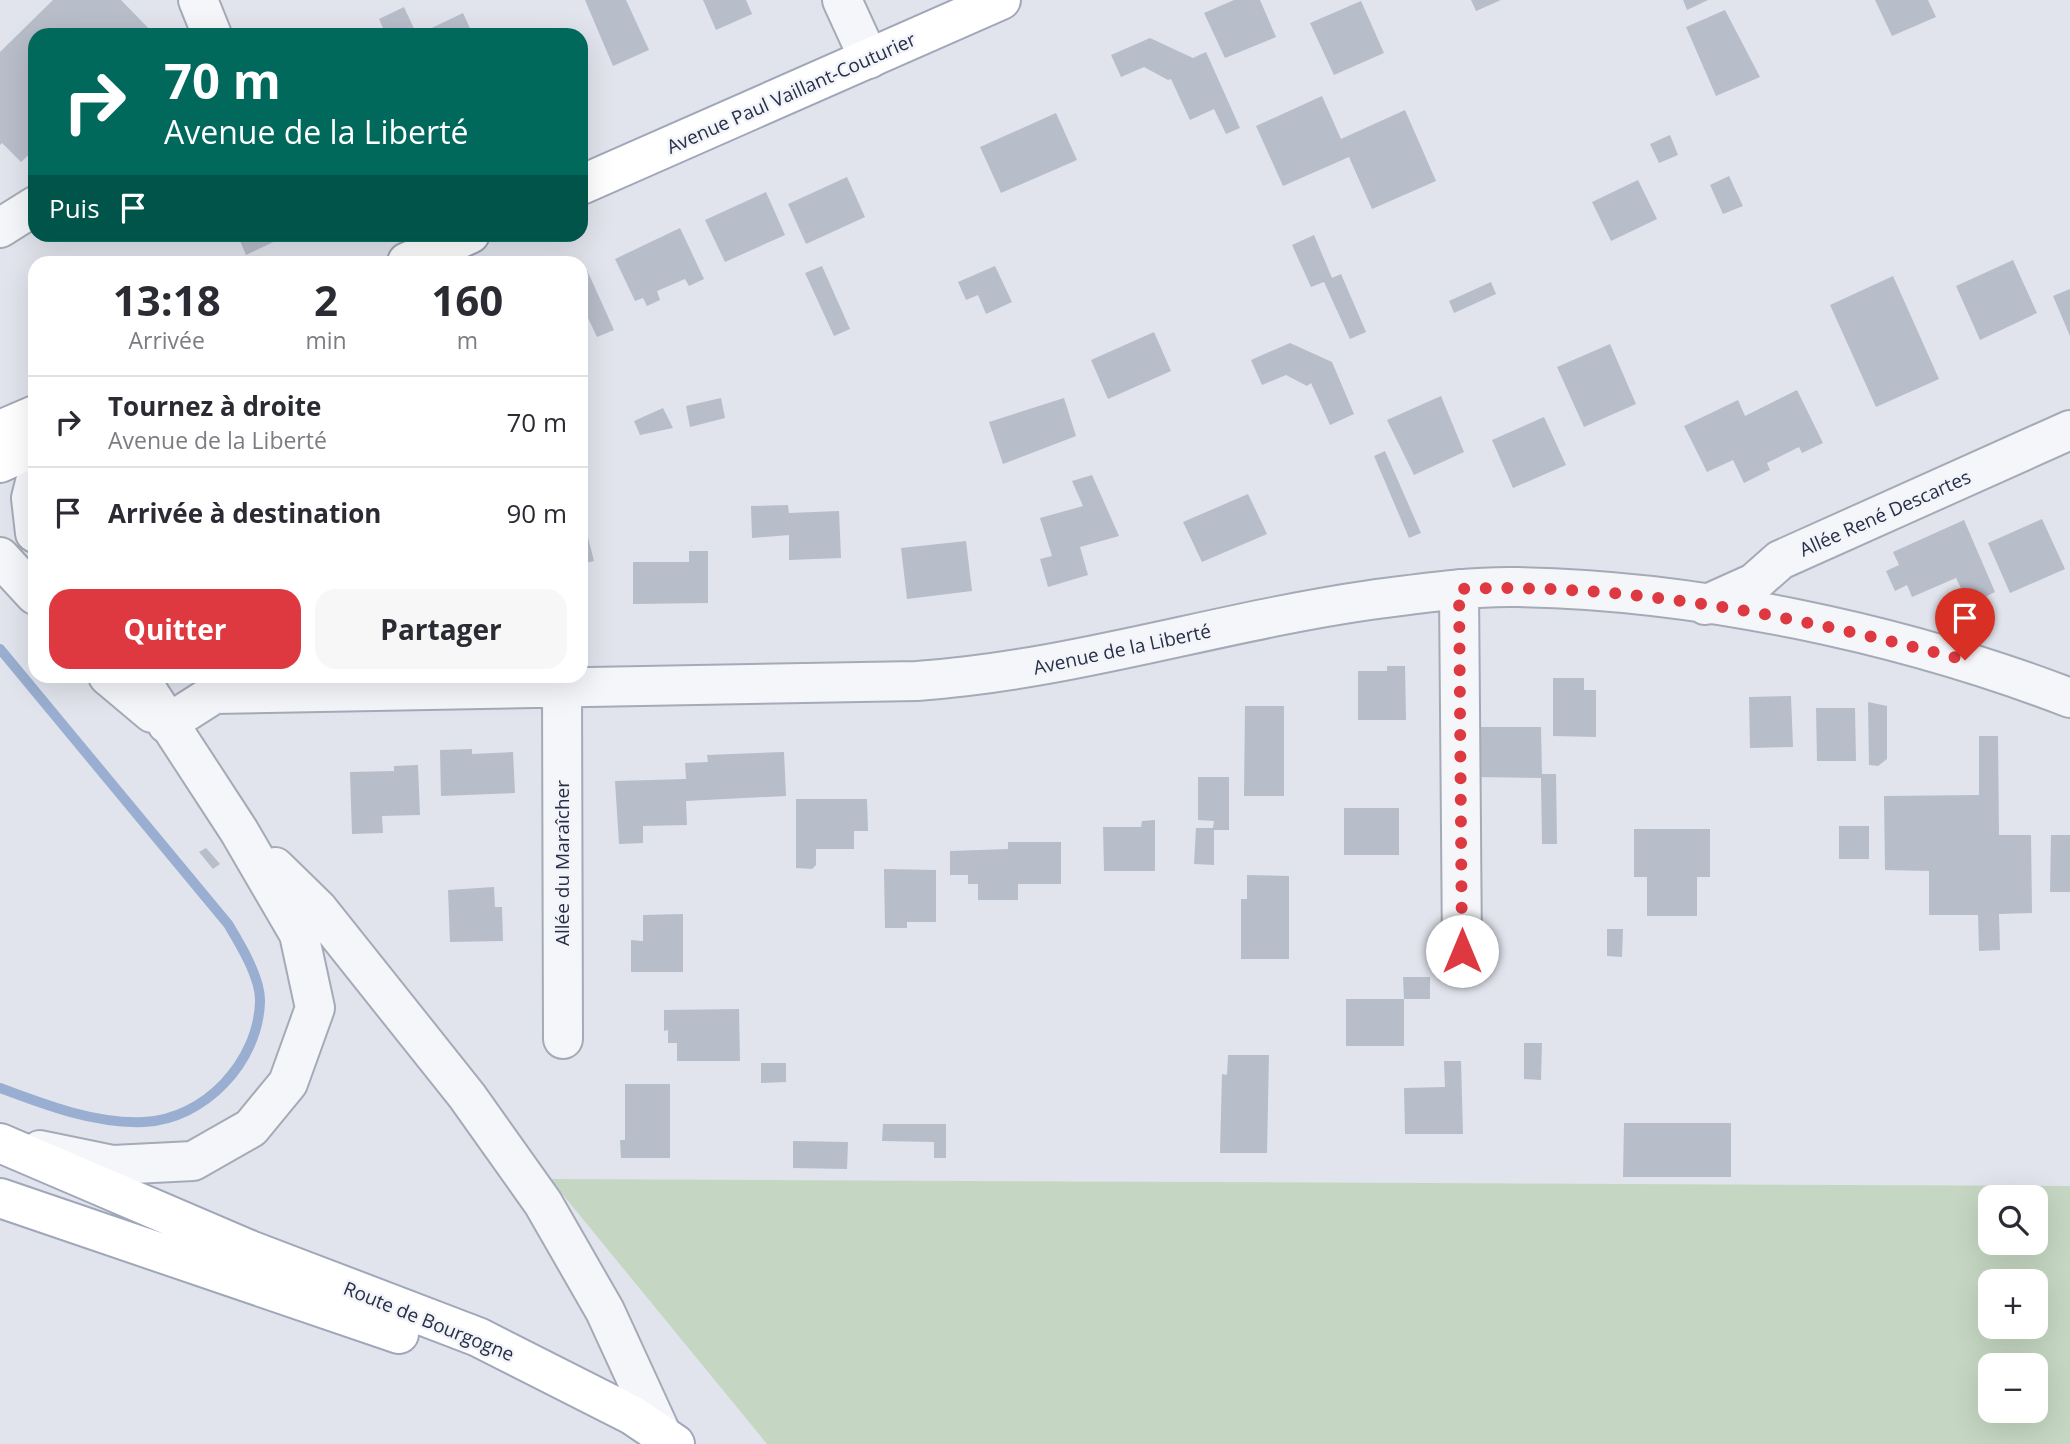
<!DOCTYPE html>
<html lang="fr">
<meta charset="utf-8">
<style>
:root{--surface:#fff;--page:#f7f7f7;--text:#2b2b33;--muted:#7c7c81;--line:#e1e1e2;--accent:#de3941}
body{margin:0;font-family:"Open Sans",sans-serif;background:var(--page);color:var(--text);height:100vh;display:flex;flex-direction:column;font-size:26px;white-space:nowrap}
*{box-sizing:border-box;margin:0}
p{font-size:23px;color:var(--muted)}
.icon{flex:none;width:38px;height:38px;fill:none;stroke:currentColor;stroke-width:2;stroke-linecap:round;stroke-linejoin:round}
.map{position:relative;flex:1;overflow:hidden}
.panel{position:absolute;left:28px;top:256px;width:560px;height:427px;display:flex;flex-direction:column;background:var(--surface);border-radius:21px;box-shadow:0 7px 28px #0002}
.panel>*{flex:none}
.top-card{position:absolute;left:28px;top:28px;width:560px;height:214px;border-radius:21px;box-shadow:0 7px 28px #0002;background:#00695c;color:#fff;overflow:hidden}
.controls{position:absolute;left:1978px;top:1185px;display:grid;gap:14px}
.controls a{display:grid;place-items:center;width:70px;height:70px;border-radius:14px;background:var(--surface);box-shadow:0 7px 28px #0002;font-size:35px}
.pin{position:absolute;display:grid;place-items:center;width:60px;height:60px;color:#fff;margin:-72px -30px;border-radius:50% 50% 50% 0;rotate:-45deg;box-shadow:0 0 7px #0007}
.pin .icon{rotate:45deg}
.me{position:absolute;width:77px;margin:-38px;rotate:0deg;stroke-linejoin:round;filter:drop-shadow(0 0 5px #0008)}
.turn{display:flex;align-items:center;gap:24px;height:147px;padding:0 21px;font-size:32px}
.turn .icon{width:91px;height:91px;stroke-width:2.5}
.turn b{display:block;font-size:49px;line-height:60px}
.then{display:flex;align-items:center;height:66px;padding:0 21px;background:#0003;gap:14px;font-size:26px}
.eta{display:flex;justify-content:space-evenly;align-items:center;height:119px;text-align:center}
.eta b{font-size:42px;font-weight:700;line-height:49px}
.action{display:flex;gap:14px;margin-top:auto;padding:14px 21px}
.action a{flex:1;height:80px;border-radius:21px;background:var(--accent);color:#fff;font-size:28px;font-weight:700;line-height:80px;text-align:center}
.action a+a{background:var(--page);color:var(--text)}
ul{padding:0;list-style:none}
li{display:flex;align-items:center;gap:21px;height:91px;padding:0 21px;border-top:2px solid var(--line)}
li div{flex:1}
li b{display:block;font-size:26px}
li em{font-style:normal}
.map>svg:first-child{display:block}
</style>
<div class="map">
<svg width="2070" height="1444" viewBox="0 0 2070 1444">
<rect width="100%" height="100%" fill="#e1e4ec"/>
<path fill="#c5d7c2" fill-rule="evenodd" d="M 550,1179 L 2070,1186 L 2070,1444 L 767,1444 ZM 1990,1197 L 2035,1197 L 2035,1242 L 1990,1242 ZM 1990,1281 L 2035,1281 L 2035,1326 L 1990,1326 ZM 1990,1365 L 2035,1365 L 2035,1410 L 1990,1410 Z"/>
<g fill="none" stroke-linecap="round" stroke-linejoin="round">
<path stroke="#99aed0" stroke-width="10" d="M 0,649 L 228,924 C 240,944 261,978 260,1002 C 258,1062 205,1119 144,1122 C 95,1124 45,1105 0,1088"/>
</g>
<path fill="#b8bdca" d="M 53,0 L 121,0 L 155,35 L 35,35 L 35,149 L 21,162 L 2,143 L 0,145 L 0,52 Z
M 585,0 L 626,0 L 649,50 L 613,66 Z
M 703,0 L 746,0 L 752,14 L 716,30 Z
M 1234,0 L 1260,0 L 1276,37 L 1225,58 L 1204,13 Z
M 1471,0 L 1501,0 L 1476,11 Z
M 1683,0 L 1708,0 L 1687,10 Z
M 1875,0 L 1928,0 L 1936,17 L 1892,36 Z
M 1361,1 L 1384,53 L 1334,75 L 1310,23 Z
M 404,7 L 417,35 L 463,13 L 473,35 L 386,35 L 379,19 Z
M 1725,10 L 1760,77 L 1716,96 L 1686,27 Z
M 1150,38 L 1193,58 L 1206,52 L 1240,128 L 1226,134 L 1214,109 L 1190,120 L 1171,79 L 1168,80 L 1144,67 L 1121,77 L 1111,55 Z
M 1322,96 L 1341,139 L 1405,110 L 1436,181 L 1372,209 L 1349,157 L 1283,186 L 1256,126 Z
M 1056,113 L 1077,160 L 1001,193 L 980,147 Z
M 1670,135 L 1678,155 L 1659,163 L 1650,144 Z
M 1729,176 L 1743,206 L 1723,214 L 1710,185 Z
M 847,177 L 865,217 L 806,244 L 788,204 Z
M 1638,180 L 1657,219 L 1611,241 L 1592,202 Z
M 766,192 L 785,235 L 725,262 L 705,220 Z
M 680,228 L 704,279 L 689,286 L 685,279 L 657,291 L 660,300 L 647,306 L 643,298 L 635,301 L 615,259 Z
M 237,234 L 290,234 L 246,255 Z
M 1314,235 L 1332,278 L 1341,274 L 1366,332 L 1350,339 L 1324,282 L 1311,287 L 1292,245 Z
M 2013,260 L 2037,313 L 1980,340 L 1956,286 Z
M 822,266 L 850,329 L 834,336 L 805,273 Z
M 995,266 L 1012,302 L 986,314 L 978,295 L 966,300 L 958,282 Z
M 587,270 L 614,330 L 597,337 L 588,318 L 581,321 L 581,272 Z
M 1893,276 L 1939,379 L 1876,407 L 1830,305 Z
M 1491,282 L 1496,294 L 1454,313 L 1449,301 Z
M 2070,289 L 2070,336 L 2053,296 Z
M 1154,332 L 1171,371 L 1108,399 L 1091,360 Z
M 1290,343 L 1332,362 L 1354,414 L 1330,425 L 1311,383 L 1307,386 L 1286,375 L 1262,385 L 1251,360 Z
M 1610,344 L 1636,404 L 1584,427 L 1557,367 Z
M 1797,390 L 1823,443 L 1802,453 L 1799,447 L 1767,463 L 1770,470 L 1744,483 L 1733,460 L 1707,472 L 1684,426 L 1738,400 L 1745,416 Z
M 1441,396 L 1464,452 L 1414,475 L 1387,420 Z
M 721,398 L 725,418 L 690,427 L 686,406 Z
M 1064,398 L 1076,436 L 1003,464 L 989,422 Z
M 663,408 L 673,428 L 640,435 L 634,421 Z
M 1544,417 L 1566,465 L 1513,488 L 1492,440 Z
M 1385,451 L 1421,533 L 1409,538 L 1374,456 Z
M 1092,475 L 1119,536 L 1080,547 L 1088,575 L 1048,587 L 1040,559 L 1052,556 L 1040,518 L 1083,506 L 1072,481 Z
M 1248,494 L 1267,534 L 1202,562 L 1183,522 Z
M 788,505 L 789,513 L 839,511 L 841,558 L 789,560 L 789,535 L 752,538 L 751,506 Z
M 581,509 L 594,561 L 581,564 Z
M 2042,519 L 2065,569 L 2010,593 L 1988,543 Z
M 1964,520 L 1995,592 L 1969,605 L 1956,578 L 1912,597 L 1907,585 L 1895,591 L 1886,571 L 1899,565 L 1893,552 Z
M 966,541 L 972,591 L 907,599 L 901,548 Z
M 689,551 L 708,551 L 708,603 L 633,604 L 633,562 L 689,562 Z
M 1387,666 L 1405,666 L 1406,720 L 1358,720 L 1358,671 L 1387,671 Z
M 1553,678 L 1584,678 L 1584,690 L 1596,690 L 1596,737 L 1553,736 Z
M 1791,696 L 1793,747 L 1750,748 L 1749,697 Z
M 1868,702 L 1887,706 L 1887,759 L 1878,766 L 1869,765 Z
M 1245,706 L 1284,706 L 1284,796 L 1244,796 Z
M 1816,708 L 1855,708 L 1856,761 L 1817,761 Z
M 1477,727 L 1541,727 L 1542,774 L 1556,774 L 1557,844 L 1542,844 L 1541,778 L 1477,777 Z
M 1979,736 L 1998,736 L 1999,835 L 2031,835 L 2032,913 L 1999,914 L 2000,950 L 1979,951 L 1978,915 L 1929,915 L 1929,871 L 1885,870 L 1884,796 L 1979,795 Z
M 472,749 L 472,754 L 513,752 L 515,793 L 441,796 L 440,750 Z
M 784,752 L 786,796 L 686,801 L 687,825 L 643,826 L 643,843 L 619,844 L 615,781 L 686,779 L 685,763 L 708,762 L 707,755 Z
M 418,765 L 420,815 L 382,816 L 383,833 L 352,834 L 350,772 L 394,771 L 394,766 Z
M 1198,777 L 1229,777 L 1229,830 L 1214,830 L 1214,865 L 1194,864 L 1196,828 L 1213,828 L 1214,821 L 1198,820 Z
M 796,799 L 867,799 L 868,831 L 854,831 L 854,849 L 816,849 L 816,865 L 812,869 L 796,868 Z
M 1344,808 L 1399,808 L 1399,855 L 1344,855 Z
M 1155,820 L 1155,871 L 1104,871 L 1103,827 L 1141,827 L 1142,821 Z
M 1839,826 L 1869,826 L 1869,859 L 1839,859 Z
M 1634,829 L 1710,829 L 1710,877 L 1697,877 L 1697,916 L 1647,916 L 1647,877 L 1634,877 Z
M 2051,835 L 2070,835 L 2070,892 L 2050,892 Z
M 1008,842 L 1061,842 L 1061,884 L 1018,884 L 1018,900 L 978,900 L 978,884 L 968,884 L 968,875 L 950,875 L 950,851 L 1008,849 Z
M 206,848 L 220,864 L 213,869 L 199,852 Z
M 884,869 L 936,870 L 936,922 L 907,922 L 907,928 L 885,928 Z
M 1247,875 L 1289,876 L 1289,959 L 1241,959 L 1241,899 L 1247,899 Z
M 494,887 L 495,907 L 502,907 L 503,941 L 450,942 L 448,890 Z
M 683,914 L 683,972 L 631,972 L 631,940 L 643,941 L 643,915 Z
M 1607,929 L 1623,929 L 1622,957 L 1607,956 Z
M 1403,977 L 1430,977 L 1430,999 L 1404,999 Z
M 1346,999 L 1404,999 L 1404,1046 L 1346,1046 Z
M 739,1009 L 740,1061 L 677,1061 L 677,1043 L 668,1043 L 668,1030 L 664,1031 L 664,1010 Z
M 1524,1043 L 1542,1043 L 1541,1080 L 1524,1079 Z
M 1228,1055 L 1269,1055 L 1267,1153 L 1220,1153 L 1222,1074 L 1227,1075 Z
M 1444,1061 L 1461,1061 L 1463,1134 L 1405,1134 L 1404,1088 L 1445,1087 Z
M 761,1063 L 786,1063 L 786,1082 L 761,1083 Z
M 625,1084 L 670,1084 L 670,1158 L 621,1158 L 620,1140 L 625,1140 Z
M 1624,1123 L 1731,1123 L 1731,1177 L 1623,1177 Z
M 883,1124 L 946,1124 L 946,1158 L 934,1158 L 934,1142 L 882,1141 Z
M 793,1141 L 848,1142 L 847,1169 L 793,1168 Z"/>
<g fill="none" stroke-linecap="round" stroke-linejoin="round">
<defs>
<path id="minor" d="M 198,0 L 212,35
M 842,0 L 869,59
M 0,228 L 35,206
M 35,482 L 31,498 L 35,533
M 0,557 L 35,595
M 1459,589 L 1462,951
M 1705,605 L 1754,583 L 1780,560 L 2070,430
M 108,676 L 152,713
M 562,688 L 563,1039
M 167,724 L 214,694 L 917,681 C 1072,670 1217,622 1370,600 C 1418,594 1468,586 1517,587 C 1698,590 1901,633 2070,698
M 275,867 L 318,909 L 467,1096 L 543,1203 L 605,1311 L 661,1433
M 40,1150 L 113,1165 L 193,1161 L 251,1128 L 288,1083 L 315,1008 L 299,934 L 239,831 L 138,676"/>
<path id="major" d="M 581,185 L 1001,0
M 407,262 L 470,234
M 0,430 L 35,415
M 0,463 L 35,447
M 0,1143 L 250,1250 L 478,1337 L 632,1415 L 675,1444
M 0,1198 L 399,1334"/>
</defs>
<use href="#minor" stroke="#a5aab7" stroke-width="42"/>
<use href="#major" stroke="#9fa7b9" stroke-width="42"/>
<use href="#minor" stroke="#f5f6f9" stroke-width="38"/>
<use href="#major" stroke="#fff" stroke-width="38"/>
</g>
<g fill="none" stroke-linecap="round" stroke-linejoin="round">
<path stroke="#de3941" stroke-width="12" stroke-dasharray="0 21.6" d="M 1462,951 L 1459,589 C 1630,582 1801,617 1965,660"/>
</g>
<g text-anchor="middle" stroke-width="5" stroke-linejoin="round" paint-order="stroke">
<g font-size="19" fill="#272f46" stroke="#f2f4f9">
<text transform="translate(791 93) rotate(-24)" y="7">Avenue Paul Vaillant-Couturier</text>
<text transform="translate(1885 513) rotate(-24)" y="7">Allée René Descartes</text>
<text transform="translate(1122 649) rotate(-12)" y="7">Avenue de la Liberté</text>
<text transform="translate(562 863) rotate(-90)" y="7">Allée du Maraîcher</text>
<text transform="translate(429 1321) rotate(22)" y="7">Route de Bourgogne</text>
</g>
</g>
</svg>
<div class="controls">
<a><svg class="icon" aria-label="search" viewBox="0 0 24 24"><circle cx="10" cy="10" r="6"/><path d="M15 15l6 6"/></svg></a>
<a>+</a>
<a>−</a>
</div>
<div class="pin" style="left:1965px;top:660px;background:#d93025"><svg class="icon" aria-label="arrive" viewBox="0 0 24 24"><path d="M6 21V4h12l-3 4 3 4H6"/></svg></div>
<svg class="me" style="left:1462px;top:951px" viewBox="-20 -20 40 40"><circle r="19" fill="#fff"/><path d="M0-13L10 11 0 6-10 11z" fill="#de3941"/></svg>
<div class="top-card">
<div class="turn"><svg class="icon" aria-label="right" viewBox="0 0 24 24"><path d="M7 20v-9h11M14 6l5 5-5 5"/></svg><div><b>70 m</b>Avenue de la Liberté</div></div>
<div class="then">Puis<svg class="icon" aria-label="arrive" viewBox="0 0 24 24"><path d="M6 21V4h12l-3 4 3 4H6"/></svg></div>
</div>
<section class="panel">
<div class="eta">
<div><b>13:18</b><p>Arrivée</p></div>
<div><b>2</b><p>min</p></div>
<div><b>160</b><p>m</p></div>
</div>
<ul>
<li><svg class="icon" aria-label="right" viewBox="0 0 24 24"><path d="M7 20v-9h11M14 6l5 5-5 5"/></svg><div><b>Tournez à droite</b><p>Avenue de la Liberté</p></div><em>70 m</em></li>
<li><svg class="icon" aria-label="arrive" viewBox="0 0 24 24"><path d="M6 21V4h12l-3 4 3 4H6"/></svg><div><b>Arrivée à destination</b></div><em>90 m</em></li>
</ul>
<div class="action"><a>Quitter</a><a>Partager</a></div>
</section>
</div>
